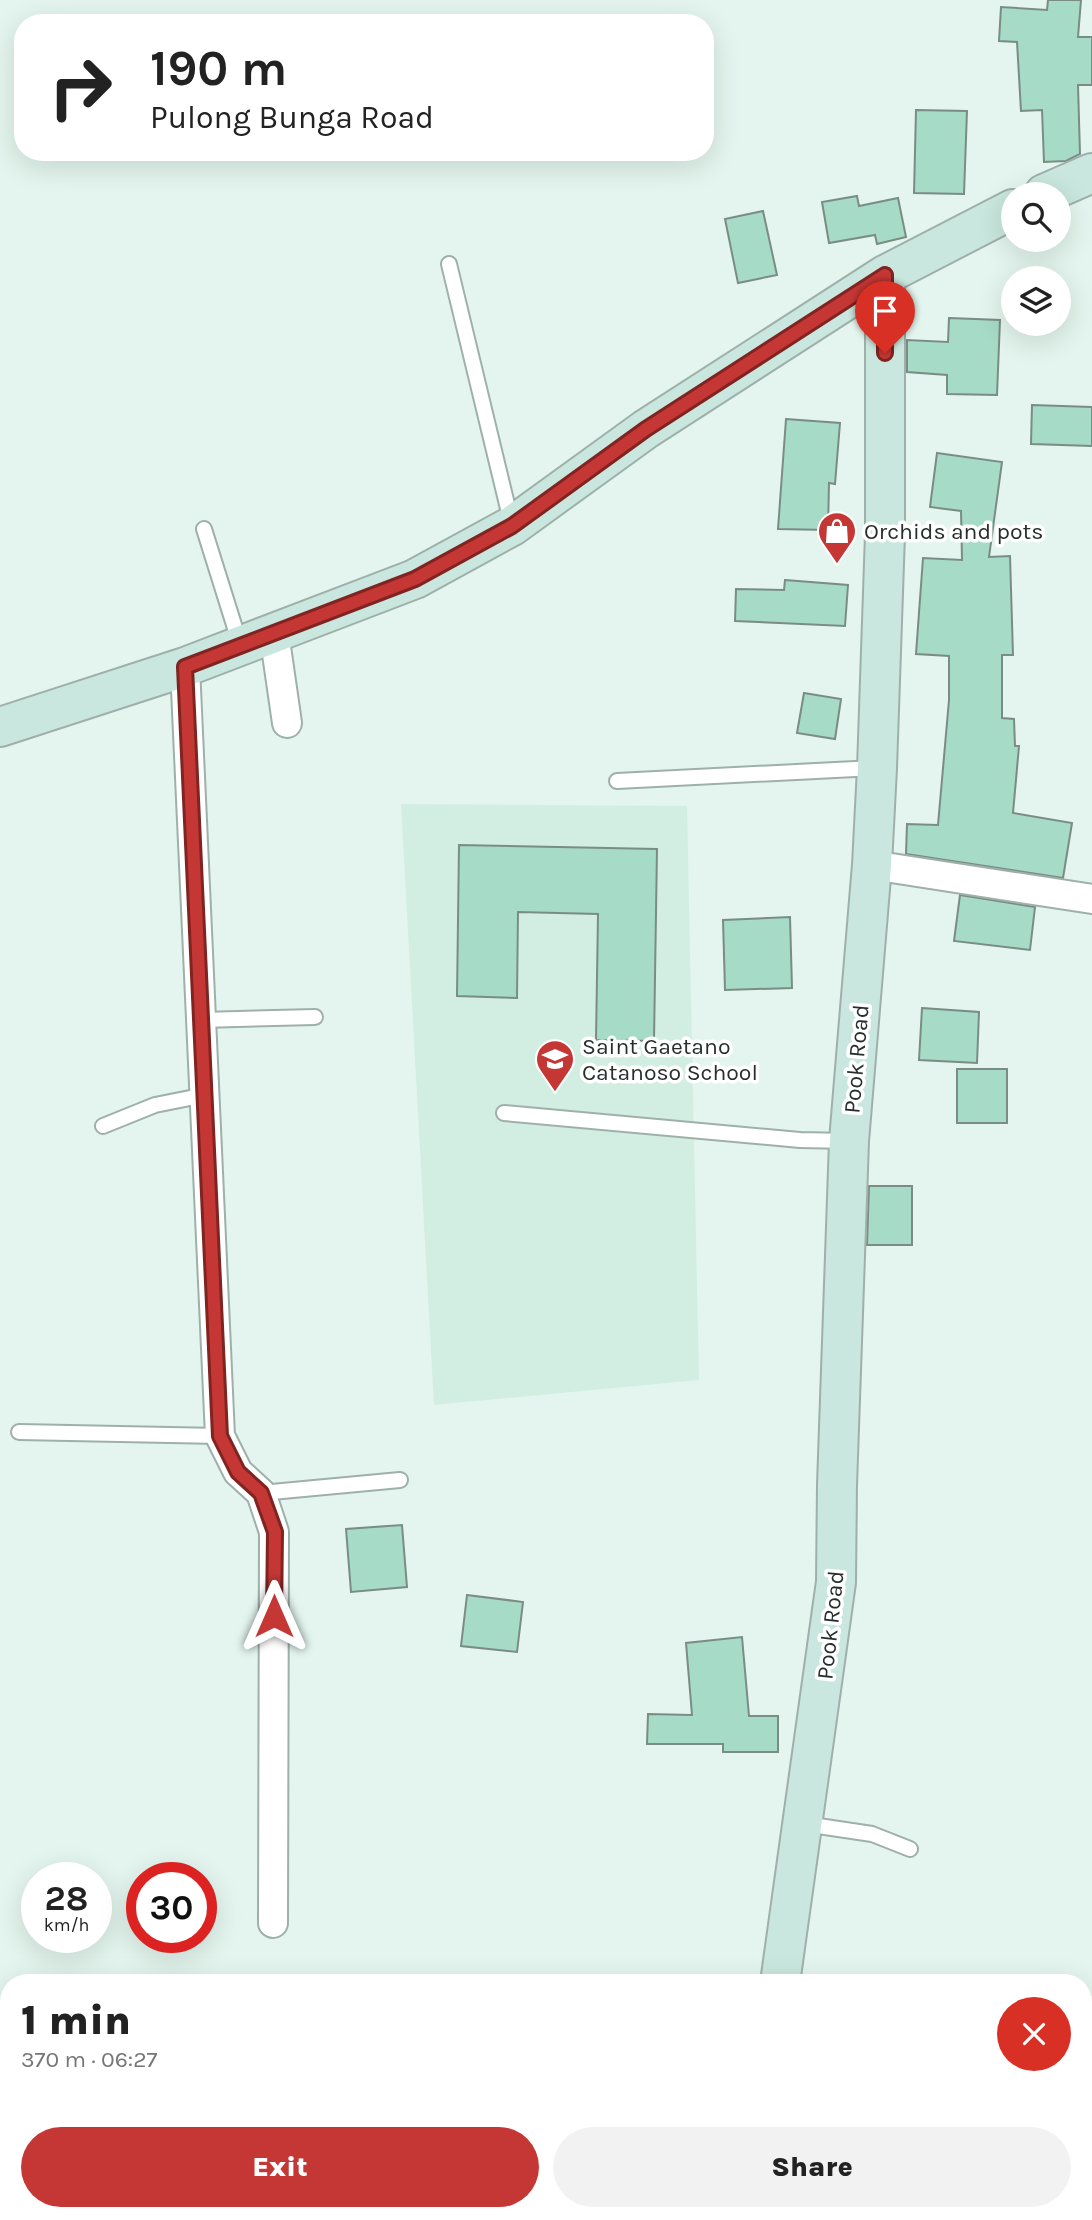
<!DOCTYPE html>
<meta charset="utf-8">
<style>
:root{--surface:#fff;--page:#f2f2f2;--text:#222;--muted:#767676;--accent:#c53734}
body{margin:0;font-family:Karla,sans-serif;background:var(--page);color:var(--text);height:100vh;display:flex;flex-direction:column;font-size:26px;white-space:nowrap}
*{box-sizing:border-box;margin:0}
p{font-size:23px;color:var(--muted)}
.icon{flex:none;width:38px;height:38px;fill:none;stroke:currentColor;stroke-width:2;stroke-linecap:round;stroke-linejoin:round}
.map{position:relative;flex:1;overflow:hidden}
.sheet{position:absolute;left:0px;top:1974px;width:1092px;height:247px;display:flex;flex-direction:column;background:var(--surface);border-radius:28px 28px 0 0;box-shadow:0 7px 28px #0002}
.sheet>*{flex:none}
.hud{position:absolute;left:14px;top:14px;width:700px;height:147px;border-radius:28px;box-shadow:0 7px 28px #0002;background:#fff;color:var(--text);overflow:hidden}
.fabs{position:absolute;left:1001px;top:182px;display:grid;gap:14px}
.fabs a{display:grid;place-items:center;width:70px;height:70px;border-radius:50%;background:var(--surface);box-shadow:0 7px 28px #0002;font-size:35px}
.speed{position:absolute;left:21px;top:1862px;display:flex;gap:14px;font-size:35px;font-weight:700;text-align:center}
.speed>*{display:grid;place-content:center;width:91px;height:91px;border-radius:50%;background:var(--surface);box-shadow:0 7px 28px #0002;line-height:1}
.speed small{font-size:18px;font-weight:400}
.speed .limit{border:10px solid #d22;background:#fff;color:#111}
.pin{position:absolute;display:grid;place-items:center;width:60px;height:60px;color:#fff;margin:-72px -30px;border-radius:50% 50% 50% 0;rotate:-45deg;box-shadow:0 0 7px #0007}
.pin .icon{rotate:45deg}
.me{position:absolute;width:77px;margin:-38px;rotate:0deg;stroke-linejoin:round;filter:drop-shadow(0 0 5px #0008)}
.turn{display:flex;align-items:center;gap:24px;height:147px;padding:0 21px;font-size:32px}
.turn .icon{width:91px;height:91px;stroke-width:2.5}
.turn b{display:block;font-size:49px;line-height:60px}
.round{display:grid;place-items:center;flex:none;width:74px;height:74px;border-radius:37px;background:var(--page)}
.head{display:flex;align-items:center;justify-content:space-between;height:119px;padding:0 21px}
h1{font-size:42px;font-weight:800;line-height:52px}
.cta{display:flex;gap:14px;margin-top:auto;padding:14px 21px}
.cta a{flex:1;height:80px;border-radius:42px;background:var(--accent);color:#fff;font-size:28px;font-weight:800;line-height:80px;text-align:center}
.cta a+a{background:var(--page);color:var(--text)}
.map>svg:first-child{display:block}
</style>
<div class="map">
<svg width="1092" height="2220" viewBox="0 0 1092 2220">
<rect width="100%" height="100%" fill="#e3f5ee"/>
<path fill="#d2eee3" d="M 401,804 L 687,806 L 699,1380 L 434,1405 Z"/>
<path fill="#a5dbc7" stroke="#7b8c86" stroke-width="2" d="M 1048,0 L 1081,0 L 1078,37 L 1092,37 L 1092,85 L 1078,85 L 1080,154 L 1066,161 L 1044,162 L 1042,110 L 1021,111 L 1017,42 L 999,41 L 1001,7 L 1047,10 Z
M 916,110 L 967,111 L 964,194 L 914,193 Z
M 857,196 L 859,206 L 898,198 L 906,237 L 877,244 L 875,235 L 829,243 L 822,202 Z
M 763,211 L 777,275 L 738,283 L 725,219 Z
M 949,318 L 1000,320 L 997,395 L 947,394 L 947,375 L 907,372 L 907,340 L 948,342 Z
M 1032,405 L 1092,407 L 1092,446 L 1031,444 Z
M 786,419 L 840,423 L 835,484 L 829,483 L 828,530 L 778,529 Z
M 937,453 L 1002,462 L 989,557 L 1010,556 L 1013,655 L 1002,655 L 1002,718 L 1014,719 L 1015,746 L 1019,746 L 1013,813 L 1072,823 L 1063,878 L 906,854 L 907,824 L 938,825 L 949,700 L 949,656 L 916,654 L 923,558 L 962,560 L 961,511 L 930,507 Z
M 785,580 L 848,585 L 845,626 L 735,621 L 736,589 L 784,590 Z
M 804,693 L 841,699 L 835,739 L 797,733 Z
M 459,845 L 657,849 L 654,1041 L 596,1040 L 598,914 L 518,912 L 517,998 L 457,996 Z
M 960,895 L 1035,907 L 1030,950 L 954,941 Z
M 790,917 L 792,988 L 725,990 L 723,920 Z
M 922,1008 L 979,1012 L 977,1063 L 919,1060 Z
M 957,1069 L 1007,1069 L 1007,1123 L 957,1123 Z
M 869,1186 L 912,1186 L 912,1245 L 867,1245 Z
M 402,1525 L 407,1587 L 351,1592 L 346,1529 Z
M 467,1595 L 523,1602 L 517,1652 L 461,1646 Z
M 742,1637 L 749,1716 L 778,1716 L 778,1752 L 723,1752 L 723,1744 L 647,1744 L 648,1714 L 692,1715 L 686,1643 Z"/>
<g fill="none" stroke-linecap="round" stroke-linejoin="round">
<defs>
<path id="lane" d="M 449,264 L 511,521
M 204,529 L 240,644
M 617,781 L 875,768
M 201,1020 L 315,1017
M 504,1113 L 800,1140 L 848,1141
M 103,1126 L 155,1105 L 205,1095
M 19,1432 L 220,1436
M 261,1493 L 400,1480
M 805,1824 L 872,1834 L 910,1849
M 630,2212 L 702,2220"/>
<path id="street" d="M 274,633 L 287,723
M 185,667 L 220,1436 L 238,1472 L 261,1493 L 274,1532 L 273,1923
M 872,865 L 1092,899
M 1083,2054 L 1092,2056
M 991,2212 L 1022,2220"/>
<path id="secondary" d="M 1044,194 L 1092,173
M 0,727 L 185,667 L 415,579 L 512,526 L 646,429 L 885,275 L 1013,209
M 780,1983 L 836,1582 L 837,1485 L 849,1141 L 872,865 L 877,768 L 885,534 L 885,275
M 736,2220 L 738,2212"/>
</defs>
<use href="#lane" stroke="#9eb0a9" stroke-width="18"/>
<use href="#street" stroke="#9eb0a9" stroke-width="32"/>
<use href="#secondary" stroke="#9eb0a9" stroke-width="42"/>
<use href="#lane" stroke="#fff" stroke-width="14"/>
<use href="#street" stroke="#fff" stroke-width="28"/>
<use href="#secondary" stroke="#c9e7de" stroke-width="38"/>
</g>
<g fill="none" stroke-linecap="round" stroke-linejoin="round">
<defs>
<path id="route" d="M 274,1616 L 275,1532 L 261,1493 L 238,1472 L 220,1436 L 185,667 L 415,579 L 512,526 L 646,429 L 885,275 L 885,353"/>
</defs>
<use href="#route" stroke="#802422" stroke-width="18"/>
<use href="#route" stroke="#c53734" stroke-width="12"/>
</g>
<defs>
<symbol id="shop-pin" viewBox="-11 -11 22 30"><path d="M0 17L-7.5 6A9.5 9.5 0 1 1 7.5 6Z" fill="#c53734" stroke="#fff"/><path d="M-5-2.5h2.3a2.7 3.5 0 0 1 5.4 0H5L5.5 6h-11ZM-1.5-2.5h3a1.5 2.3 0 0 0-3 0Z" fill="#fff"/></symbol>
<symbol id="school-pin" viewBox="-11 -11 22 30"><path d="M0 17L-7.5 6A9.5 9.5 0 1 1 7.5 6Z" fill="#c53734" stroke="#fff"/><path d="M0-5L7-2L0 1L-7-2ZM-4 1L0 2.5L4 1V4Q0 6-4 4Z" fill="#fff"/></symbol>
</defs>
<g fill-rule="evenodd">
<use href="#shop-pin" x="815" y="509" width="44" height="60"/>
<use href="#school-pin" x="533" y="1037" width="44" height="60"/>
</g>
<g text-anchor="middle" stroke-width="7" stroke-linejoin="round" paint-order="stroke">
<g font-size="23" fill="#272f2c" stroke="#fff" text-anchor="start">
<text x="864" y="539">Orchids and pots</text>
<text x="582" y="1054">Saint Gaetano<tspan x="582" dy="26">Catanoso School</tspan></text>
</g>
<g font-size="23" fill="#272f2c" stroke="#fff">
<text transform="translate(856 1059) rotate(-85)" y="8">Pook Road</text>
<text transform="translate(830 1625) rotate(-84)" y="8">Pook Road</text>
</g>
</g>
</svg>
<div class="fabs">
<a><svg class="icon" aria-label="search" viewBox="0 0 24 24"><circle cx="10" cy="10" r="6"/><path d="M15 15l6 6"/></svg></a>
<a><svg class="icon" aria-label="layers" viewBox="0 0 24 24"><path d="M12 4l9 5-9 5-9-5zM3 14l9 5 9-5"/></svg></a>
</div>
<div class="speed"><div>28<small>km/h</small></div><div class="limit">30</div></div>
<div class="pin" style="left:885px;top:353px;background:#d93025"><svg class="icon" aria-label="arrive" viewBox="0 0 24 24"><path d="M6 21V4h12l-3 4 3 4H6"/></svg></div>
<svg class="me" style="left:274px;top:1616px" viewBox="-20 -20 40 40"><path d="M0-17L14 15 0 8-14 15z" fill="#c53734" stroke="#fff" stroke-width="4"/></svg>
<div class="hud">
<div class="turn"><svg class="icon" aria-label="right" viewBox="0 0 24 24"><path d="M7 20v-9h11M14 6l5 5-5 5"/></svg><div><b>190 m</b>Pulong Bunga Road</div></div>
</div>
<section class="sheet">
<div class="head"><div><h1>1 min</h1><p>370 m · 06:27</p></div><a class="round" style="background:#d93025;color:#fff"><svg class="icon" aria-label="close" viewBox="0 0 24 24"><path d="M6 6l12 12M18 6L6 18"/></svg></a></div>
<div class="cta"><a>Exit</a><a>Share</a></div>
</section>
</div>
